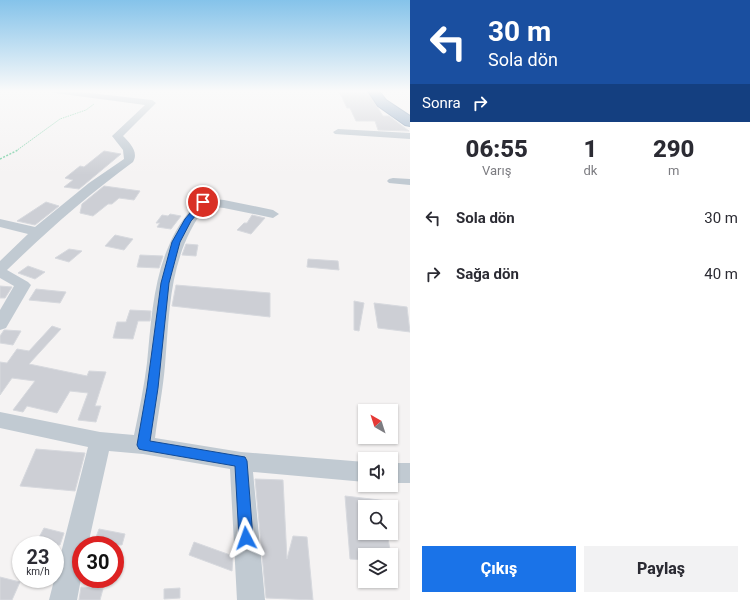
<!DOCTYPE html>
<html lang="tr">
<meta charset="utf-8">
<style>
:root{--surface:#fff;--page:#f2f2f3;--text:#2b2b33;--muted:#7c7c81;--accent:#1a73e8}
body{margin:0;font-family:Roboto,sans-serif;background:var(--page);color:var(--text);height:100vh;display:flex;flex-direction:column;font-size:15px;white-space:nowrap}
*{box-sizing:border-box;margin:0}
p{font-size:13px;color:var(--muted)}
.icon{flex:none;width:22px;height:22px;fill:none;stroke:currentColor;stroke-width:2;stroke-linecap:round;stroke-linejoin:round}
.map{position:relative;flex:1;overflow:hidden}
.panel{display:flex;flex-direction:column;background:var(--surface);width:340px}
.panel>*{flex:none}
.top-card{background:#1a4fa0;color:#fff;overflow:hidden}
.needle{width:26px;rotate:321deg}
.controls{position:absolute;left:358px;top:404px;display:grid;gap:8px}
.controls a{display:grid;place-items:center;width:40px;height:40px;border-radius:0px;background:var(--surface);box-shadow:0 1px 3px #0004;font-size:20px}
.speed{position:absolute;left:12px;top:536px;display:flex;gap:8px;font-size:20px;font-weight:700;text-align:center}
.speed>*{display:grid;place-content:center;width:52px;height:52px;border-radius:50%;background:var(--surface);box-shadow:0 1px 3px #0004;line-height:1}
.speed small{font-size:10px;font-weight:400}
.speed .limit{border:6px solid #d22;background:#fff;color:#111}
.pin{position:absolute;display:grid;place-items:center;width:34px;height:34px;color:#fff;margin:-17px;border:2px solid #fff;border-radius:50%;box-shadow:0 1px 4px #0007}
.me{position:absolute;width:44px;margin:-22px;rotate:356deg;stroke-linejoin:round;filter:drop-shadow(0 0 3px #0008)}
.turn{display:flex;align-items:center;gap:14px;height:84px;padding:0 12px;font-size:18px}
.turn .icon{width:52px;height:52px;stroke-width:2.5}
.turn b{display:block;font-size:28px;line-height:34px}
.then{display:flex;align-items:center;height:38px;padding:0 12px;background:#0003;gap:8px;font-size:15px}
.eta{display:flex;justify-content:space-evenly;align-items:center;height:68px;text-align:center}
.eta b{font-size:24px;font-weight:800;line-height:28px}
.button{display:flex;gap:8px;margin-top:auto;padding:8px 12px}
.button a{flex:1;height:46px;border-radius:0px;background:var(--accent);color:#fff;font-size:16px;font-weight:800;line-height:46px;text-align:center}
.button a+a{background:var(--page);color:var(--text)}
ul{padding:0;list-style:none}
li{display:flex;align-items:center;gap:12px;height:56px;padding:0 12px}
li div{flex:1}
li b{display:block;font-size:15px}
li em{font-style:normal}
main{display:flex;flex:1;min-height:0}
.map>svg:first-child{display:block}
</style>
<main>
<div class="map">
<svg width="410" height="600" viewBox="0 0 410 600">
<rect width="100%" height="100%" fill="#f5f3f3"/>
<path fill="#cdcfd5" stroke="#d7d9de" d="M 339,91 L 367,91 L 383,116 L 389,116 L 409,131 L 378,130 L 375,121 L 356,121 L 350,108 L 347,108 Z
M 104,151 L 121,154 L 79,189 L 64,187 L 73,180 L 65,178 L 80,166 L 84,167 Z
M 104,186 L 140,191 L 134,200 L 119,198 L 112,204 L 108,204 L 93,216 L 80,213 L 82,204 Z
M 46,202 L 59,206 L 35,225 L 17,221 Z
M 170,214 L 181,216 L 171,229 L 157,227 L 160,223 L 156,223 L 162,215 L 168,216 Z
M 252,215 L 265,218 L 251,234 L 237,230 L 244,223 L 247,223 Z
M 115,235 L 133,239 L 124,250 L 105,246 Z
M 186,244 L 198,245 L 196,256 L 182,255 Z
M 69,249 L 82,251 L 69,262 L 55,258 Z
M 140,255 L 163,256 L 159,268 L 137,267 Z
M 308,259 L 338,261 L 339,270 L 307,267 Z
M 28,266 L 45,272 L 35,279 L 18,273 Z
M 176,285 L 270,293 L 270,317 L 172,306 Z
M 0,286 L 12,287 L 5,298 L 0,298 Z
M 36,289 L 66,292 L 60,303 L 29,300 Z
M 354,301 L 364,303 L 359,331 L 354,330 Z
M 374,303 L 407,307 L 410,332 L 378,328 Z
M 130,310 L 151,311 L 150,321 L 138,321 L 133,339 L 113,338 L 117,322 L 126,322 Z
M 52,326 L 61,329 L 29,364 L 87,376 L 89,371 L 106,372 L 95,406 L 101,406 L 96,422 L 78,420 L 88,393 L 70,391 L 57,413 L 27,406 L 23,412 L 13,410 L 35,381 L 12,378 L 0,395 L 0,362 L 7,363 L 17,349 L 29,351 Z
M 4,330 L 6,330 L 21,331 L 13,345 L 0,343 L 0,336 Z
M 36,449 L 85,453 L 75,491 L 20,486 Z
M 255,479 L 283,480 L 287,559 L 293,536 L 307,537 L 313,600 L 266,598 Z
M 345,496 L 388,501 L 387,507 L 365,507 L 365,533 L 387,533 L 391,555 L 365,555 L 365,560 L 350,559 Z
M 44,528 L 64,533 L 60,545 L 35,545 Z
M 99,529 L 125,534 L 122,545 L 93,545 Z
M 194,542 L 233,556 L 232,571 L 189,555 Z
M 0,577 L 20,582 L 12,600 L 0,600 Z
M 81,587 L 103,589 L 100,600 L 79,600 Z
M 180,588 L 180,598 L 164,599 L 164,589 Z"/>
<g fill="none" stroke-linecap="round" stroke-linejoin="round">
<defs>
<path id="highway" d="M 368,91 L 379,91 L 386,100 L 410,116 L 410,126 L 405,125 L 378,106 Z"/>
</defs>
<use href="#highway" stroke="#7690ad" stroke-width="2"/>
<path stroke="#7ad0a6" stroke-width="1" stroke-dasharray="1.5 1" stroke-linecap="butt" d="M 16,151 L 60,119 L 86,110 L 94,104"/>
<path stroke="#7ad0a6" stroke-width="1.5" stroke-dasharray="2 1.5" stroke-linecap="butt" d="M 0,159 L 18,150"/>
<path fill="#c1cad2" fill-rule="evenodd" d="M 51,91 L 72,91 L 152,100 L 156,103 L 123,136 C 130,143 139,152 133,162 C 88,195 47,231 7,270 L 28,282 L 31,285 L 6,328 L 0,330 L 0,310 L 14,286 L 0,278 L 0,261 L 28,234 L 0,227 L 0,219 L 35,227 L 89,183 L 124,159 L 123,150 L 112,136 L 145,105 L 55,93 Z
M 338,129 L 410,133 L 410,139 L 335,134 L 333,132 Z
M 393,178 L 410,179 L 410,185 L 389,183 L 387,181 L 389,179 Z
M 203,198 L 224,200 L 273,210 L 279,214 L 273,218 L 224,208 L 206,206 C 169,255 170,307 165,365 C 163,390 158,414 155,438 L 241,452 L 365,462 L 365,482 L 253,472 L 265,600 L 237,600 L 230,469 L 143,454 L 109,451 L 88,545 L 81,545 L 81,579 L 77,600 L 49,600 L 88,447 L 0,428 L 0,412 L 100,432 L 134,435 C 139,411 144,387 147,363 C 151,323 153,280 170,243 C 177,226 188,213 199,199 Z
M 391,463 L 410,463 L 410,483 L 391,483 Z"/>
<use href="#highway" fill="#8ba5c1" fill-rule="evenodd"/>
</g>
<linearGradient id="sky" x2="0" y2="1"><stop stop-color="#85c3ea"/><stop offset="0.52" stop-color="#fafafa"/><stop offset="1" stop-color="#fafafa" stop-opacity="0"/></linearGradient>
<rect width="410" height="175" fill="url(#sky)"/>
<path fill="#1a73e8" stroke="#114b97" d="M 201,200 L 207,202 L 191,221 L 180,242 L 169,283 L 158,388 L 150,441 L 245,457 L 247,461 L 253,538 L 251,543 L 246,545 L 241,543 L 239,538 L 235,466 L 143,450 L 139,449 L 137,445 L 147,388 L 161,283 L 172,242 L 185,219 Z"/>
</svg>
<div class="controls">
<a><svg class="needle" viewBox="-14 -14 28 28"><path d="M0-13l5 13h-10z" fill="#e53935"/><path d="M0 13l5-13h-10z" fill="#7c7c81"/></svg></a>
<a><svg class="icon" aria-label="sound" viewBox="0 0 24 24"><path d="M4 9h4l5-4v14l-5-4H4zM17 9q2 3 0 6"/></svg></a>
<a><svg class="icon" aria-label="search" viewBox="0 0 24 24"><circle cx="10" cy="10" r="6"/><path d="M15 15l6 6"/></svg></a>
<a><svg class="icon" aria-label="layers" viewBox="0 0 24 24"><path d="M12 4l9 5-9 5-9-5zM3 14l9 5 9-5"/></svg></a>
</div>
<div class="speed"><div>23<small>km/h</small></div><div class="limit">30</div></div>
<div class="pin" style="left:203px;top:202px;background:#d93025"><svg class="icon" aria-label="arrive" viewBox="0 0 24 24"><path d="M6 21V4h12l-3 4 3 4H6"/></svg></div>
<svg class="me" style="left:246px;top:538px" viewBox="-20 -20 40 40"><path d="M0-17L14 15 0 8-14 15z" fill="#1a73e8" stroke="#fff" stroke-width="4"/></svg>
</div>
<section class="panel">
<div class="top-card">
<div class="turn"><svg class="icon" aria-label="left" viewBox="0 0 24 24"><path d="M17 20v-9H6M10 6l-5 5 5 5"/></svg><div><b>30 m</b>Sola dön</div></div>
<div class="then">Sonra<svg class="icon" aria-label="right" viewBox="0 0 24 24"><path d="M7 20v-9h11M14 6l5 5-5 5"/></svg></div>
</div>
<div class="eta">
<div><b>06:55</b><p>Varış</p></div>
<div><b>1</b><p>dk</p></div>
<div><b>290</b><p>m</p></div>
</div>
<ul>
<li><svg class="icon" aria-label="left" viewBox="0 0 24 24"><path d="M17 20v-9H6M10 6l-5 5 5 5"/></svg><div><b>Sola dön</b></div><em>30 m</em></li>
<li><svg class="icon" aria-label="right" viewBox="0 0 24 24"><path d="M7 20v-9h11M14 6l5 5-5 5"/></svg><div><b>Sağa dön</b></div><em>40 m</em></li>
</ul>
<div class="button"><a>Çıkış</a><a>Paylaş</a></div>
</section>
</main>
